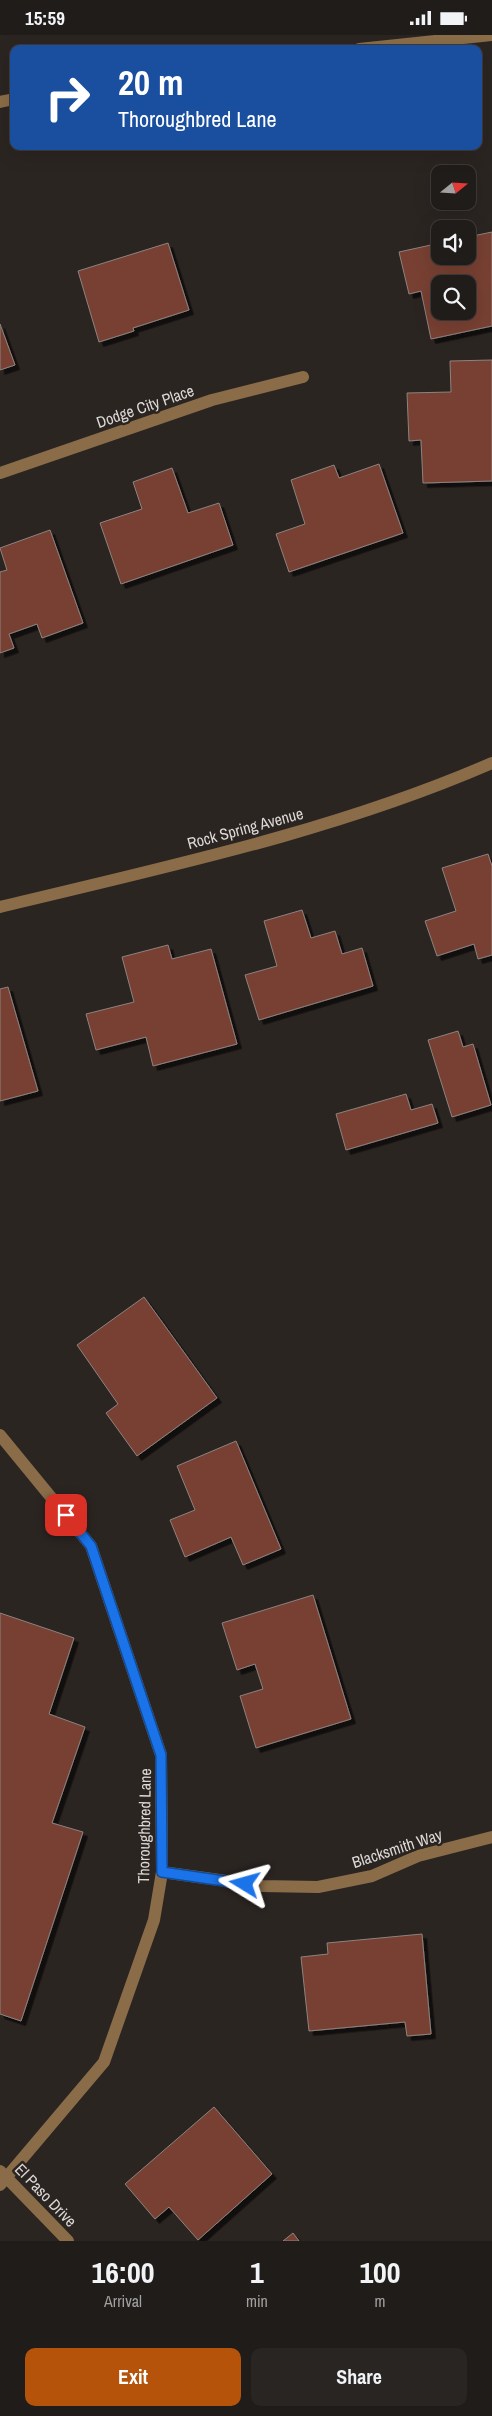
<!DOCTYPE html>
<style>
:root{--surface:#201c1a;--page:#282523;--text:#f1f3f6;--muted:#a2a1a2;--line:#3d3a39;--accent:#b45309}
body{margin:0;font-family:"Archivo Narrow",sans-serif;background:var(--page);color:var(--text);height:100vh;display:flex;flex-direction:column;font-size:19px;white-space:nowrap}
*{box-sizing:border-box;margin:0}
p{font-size:16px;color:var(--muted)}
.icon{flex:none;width:28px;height:28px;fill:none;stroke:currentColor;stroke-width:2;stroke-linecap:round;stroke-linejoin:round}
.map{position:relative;height:2206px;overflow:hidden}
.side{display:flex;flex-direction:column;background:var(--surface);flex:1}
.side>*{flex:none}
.hud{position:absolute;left:10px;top:10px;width:472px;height:105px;border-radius:10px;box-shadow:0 5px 20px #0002,0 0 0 1px var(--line);background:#1a4fa0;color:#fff;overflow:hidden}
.needle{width:32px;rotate:72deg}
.controls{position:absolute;left:431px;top:130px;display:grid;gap:10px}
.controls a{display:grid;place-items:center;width:45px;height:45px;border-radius:10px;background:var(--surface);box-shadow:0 5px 20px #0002,0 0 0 1px var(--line);font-size:25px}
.pin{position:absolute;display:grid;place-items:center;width:42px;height:42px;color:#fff;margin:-21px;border-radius:10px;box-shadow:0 2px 8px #0006}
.me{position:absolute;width:55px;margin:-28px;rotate:278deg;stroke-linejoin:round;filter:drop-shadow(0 0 4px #0008)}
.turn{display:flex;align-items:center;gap:18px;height:105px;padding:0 25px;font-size:22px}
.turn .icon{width:65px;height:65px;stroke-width:2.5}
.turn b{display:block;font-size:35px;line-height:42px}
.eta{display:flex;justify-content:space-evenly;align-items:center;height:85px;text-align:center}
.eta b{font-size:30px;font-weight:700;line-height:35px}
.primary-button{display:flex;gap:10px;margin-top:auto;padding:10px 25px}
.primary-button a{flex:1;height:58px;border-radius:10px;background:var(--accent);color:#fff;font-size:20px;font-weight:700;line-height:58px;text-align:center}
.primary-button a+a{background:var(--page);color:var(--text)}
.status{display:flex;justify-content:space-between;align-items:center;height:35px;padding:0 25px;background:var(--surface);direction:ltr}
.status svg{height:14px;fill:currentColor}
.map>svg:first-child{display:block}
</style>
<div class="status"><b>15:59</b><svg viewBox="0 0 49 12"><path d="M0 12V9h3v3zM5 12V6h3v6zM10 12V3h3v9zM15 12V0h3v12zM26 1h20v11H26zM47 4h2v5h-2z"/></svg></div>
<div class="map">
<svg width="492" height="2206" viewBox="0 0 492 2206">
<defs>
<filter id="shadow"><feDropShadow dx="4.5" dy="4.5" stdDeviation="0" flood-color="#0009"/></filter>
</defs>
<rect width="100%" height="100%" fill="#2b2522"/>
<path fill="#774031" stroke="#8c8381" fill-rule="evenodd" filter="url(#shadow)" d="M 492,197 L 492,291 L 431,304 L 421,256 L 409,259 L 399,217 L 440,208 L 440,221 L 468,221 L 468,202 ZM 440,249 L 468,249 L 468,276 L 440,276 Z
M 168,208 L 189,275 L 133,293 L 134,296 L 99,307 L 78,236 Z
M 0,289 L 15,330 L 0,335 Z
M 492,325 L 492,446 L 423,448 L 421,405 L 409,406 L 407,358 L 451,357 L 450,326 Z
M 379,429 L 403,498 L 289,537 L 276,499 L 305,489 L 291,445 L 334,430 L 339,443 Z
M 172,433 L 188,478 L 219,468 L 233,510 L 121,549 L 100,488 L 142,474 L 133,447 Z
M 50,495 L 83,588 L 42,603 L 37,589 L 9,599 L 14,613 L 0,618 L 0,537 L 7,535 L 0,513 Z
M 488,819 L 492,831 L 492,920 L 478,924 L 474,909 L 437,921 L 425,886 L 456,876 L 442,833 Z
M 302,875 L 311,903 L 335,896 L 342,919 L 362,913 L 373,951 L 259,985 L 245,940 L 277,931 L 264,886 Z
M 168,910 L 172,924 L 211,914 L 237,1009 L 153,1031 L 146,1002 L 96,1015 L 86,979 L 134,967 L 122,922 Z
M 8,952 L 38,1056 L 0,1066 L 0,954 Z
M 458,996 L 463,1012 L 473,1009 L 491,1070 L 452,1082 L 428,1005 Z
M 406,1059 L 411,1075 L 432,1069 L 438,1088 L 346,1115 L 336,1079 Z
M 144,1262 L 217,1363 L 137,1421 L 106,1378 L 118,1369 L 77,1310 Z
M 236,1406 L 281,1514 L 243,1530 L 231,1502 L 185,1522 L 170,1485 L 195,1475 L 177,1431 Z
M 313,1560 L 351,1684 L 256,1713 L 240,1661 L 263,1654 L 255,1629 L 237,1635 L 222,1588 Z
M 0,1578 L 74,1603 L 49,1679 L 85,1692 L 52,1788 L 83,1797 L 21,1986 L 0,1979 Z
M 422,1899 L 431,1999 L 407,2001 L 405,1987 L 309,1996 L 301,1922 L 328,1919 L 327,1908 Z
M 214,2072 L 272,2139 L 198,2205 L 169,2172 L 155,2184 L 125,2149 Z
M 293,2198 L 299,2206 L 283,2206 Z"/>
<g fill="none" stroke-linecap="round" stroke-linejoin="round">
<path stroke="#8a6d48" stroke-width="12" d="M 359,14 L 492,0
M 0,67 L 14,64
M 0,438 L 212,365 L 303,342
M 0,872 C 165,832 336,796 492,728
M 0,1400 L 91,1511 L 161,1720 L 162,1837 L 154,1885 L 104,2027 L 0,2150
M 162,1837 L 262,1851 L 318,1852 L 372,1841 L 418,1821 L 492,1802
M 0,2136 L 68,2206"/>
</g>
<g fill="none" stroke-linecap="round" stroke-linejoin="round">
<defs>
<path id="route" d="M 66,1480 L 91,1511 L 161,1720 L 162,1837 L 245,1849"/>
</defs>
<use href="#route" stroke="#114b97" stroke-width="12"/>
<use href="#route" stroke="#1a73e8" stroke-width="9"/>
</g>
<g text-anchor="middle" stroke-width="5" stroke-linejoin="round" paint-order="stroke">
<g font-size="16" fill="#dcd8d6" stroke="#2b2522">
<text transform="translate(145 371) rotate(-19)" y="6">Dodge City Place</text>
<text transform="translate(245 793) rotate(-15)" y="6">Rock Spring Avenue</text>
<text transform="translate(144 1791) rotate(-89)" y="6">Thoroughbred Lane</text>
<text transform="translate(397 1813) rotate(-18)" y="6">Blacksmith Way</text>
<text transform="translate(46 2160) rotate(46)" y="6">El Paso Drive</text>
</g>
</g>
</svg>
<div class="controls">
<a><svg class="needle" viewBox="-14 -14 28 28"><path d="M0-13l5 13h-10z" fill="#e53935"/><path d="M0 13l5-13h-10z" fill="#a2a1a2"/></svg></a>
<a><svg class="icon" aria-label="sound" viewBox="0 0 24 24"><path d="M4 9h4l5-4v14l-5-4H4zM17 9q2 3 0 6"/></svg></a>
<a><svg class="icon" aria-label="search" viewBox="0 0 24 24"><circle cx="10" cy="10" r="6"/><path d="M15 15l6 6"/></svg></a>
</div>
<div class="pin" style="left:66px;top:1480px;background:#d93025"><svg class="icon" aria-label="arrive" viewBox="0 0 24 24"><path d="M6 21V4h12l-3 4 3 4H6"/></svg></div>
<svg class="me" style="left:245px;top:1849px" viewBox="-20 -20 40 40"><path d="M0-17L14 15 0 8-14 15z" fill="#1a73e8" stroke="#fff" stroke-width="4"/></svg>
<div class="hud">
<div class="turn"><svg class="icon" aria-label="right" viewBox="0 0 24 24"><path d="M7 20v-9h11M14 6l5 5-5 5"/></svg><div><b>20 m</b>Thoroughbred Lane</div></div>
</div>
</div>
<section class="side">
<div class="eta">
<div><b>16:00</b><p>Arrival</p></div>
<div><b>1</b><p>min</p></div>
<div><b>100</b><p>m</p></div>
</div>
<div class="primary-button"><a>Exit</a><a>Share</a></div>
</section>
